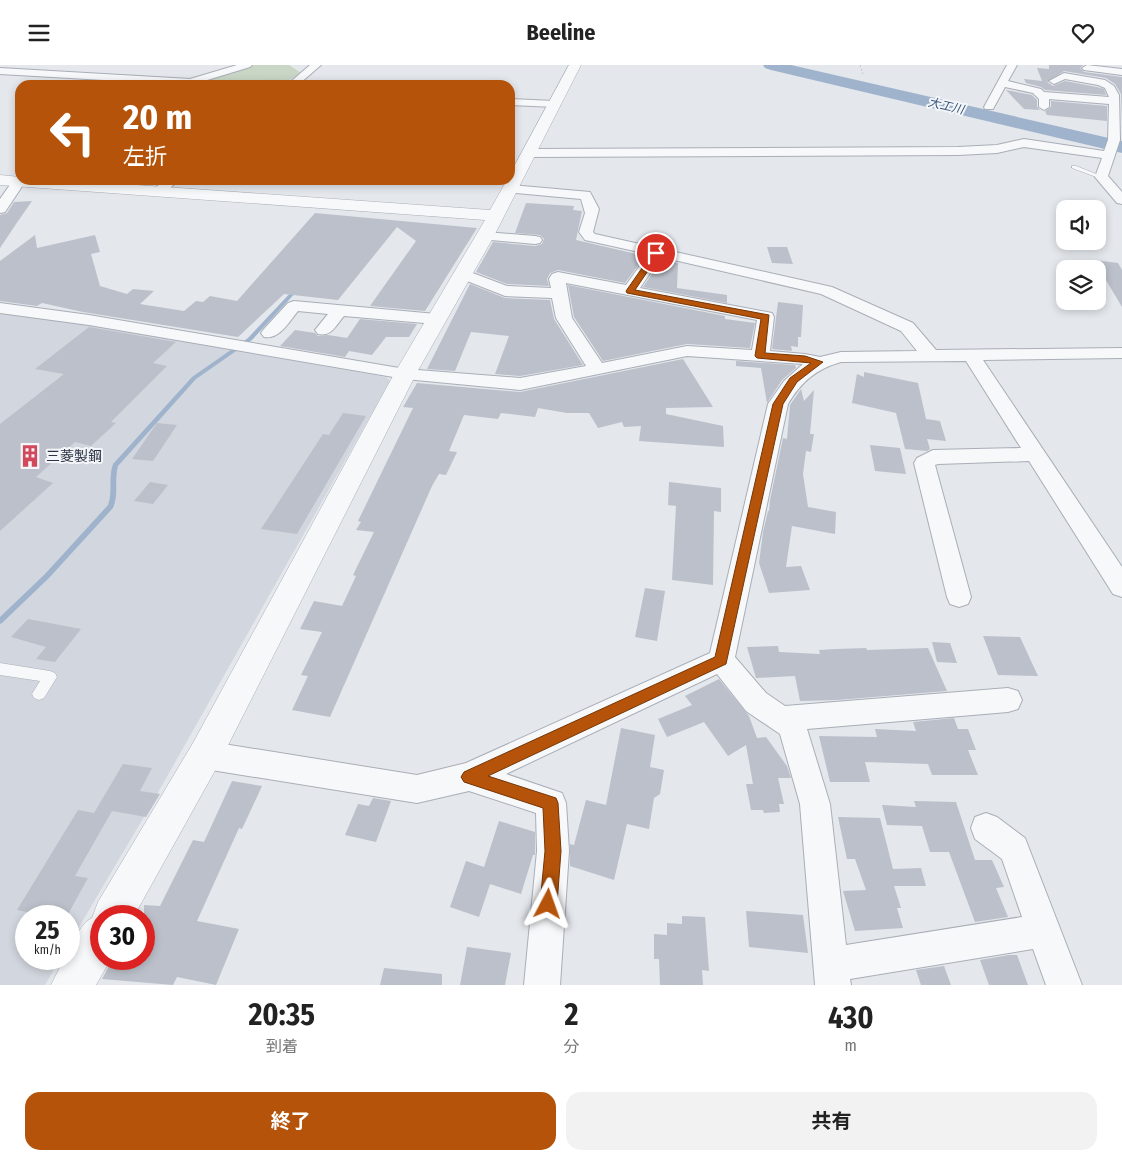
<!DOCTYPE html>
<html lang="ja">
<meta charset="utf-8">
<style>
:root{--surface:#fff;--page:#f2f2f2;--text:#222;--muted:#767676;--accent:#b45309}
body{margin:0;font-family:"Fira Sans Condensed","Noto Sans JP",sans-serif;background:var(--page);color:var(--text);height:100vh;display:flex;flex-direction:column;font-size:19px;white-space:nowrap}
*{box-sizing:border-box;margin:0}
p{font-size:16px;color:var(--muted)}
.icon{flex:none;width:28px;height:28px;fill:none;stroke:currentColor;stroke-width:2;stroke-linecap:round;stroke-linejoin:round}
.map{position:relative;height:920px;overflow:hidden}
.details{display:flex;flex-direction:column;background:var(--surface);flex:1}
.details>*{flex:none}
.top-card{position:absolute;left:15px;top:15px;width:500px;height:105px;border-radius:15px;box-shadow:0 2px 8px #0003;background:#b45309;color:#fff;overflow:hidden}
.buttons{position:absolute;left:1056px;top:135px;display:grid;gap:10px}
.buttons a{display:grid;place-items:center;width:50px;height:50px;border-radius:10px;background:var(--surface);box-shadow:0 2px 8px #0003;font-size:25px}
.speed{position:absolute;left:15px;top:840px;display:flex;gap:10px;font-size:25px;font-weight:700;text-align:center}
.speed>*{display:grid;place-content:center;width:65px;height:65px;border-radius:50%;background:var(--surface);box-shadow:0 2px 8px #0003;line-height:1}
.speed small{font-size:12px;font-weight:400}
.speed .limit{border:8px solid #d22;background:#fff;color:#111}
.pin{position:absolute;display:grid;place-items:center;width:42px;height:42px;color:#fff;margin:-21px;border:2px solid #fff;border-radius:50%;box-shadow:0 1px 5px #0007}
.me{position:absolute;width:55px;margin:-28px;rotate:4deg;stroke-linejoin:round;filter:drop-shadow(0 0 4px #0008)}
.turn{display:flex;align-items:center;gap:18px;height:105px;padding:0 25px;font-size:22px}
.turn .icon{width:65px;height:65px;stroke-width:2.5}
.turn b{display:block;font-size:35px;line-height:42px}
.eta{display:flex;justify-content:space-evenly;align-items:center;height:85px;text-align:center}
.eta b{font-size:30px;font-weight:700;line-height:35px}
.button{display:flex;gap:10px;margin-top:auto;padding:10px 25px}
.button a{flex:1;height:58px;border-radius:15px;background:var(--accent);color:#fff;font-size:20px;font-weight:700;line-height:58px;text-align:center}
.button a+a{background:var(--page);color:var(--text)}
header{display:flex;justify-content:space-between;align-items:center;height:65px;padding:0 25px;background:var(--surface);font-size:22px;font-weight:700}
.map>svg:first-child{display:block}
</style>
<header><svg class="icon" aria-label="menu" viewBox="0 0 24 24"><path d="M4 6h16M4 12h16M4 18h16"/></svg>Beeline<svg class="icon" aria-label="heart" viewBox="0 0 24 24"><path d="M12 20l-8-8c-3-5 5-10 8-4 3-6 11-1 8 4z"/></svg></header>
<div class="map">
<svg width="1122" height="920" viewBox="0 0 1122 920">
<rect width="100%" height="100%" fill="#e4e7ec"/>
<path fill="#d2d6de" d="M 0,247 L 54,254 L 375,310 L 386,312 L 390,316 L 151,740 L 69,879 L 69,851 L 26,851 L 26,894 L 60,894 L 45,920 L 0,920 Z"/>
<path fill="#c9d6c5" d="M 252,0 L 289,0 L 301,8 L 288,16 L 269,15 L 253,20 L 167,20 L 199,18 Z"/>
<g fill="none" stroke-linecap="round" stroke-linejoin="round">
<path fill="#9fb4cc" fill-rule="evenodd" d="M 295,223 L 299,224 L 252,275 L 196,314 L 118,401 C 114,415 119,429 113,443 L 49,513 L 2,558 L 0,559 L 0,552 L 45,509 L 108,440 C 113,426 108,412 113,399 L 192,312 L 248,273 Z"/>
<path fill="#9fb4cc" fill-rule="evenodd" d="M 763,0 L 791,0 L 1122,76 L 1122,88 L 771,5 L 765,3 Z"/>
</g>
<path fill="#bbc0ca" d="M 1049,0 L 1083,0 L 1080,3 L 1084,7 L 1122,12 L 1122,57 L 1121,29 L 1115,19 L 1106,13 L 1064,6 L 1047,17 L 1053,21 L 1065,16 L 1097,22 L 1104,24 L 1106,30 L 1045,25 L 1041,22 L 1026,18 L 1024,14 L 1042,16 L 1037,3 L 1049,4 Z
M 1006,25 L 1032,30 L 1037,35 L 1037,42 L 1040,45 L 1024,44 Z
M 1051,36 L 1107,41 L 1107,56 L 1047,50 L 1045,46 L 1051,42 Z
M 32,136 L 16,159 L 0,183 L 0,150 L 7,148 L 14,137 Z
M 526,138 L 574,141 L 573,145 L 582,146 L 576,175 L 645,191 L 625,218 L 558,205 L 550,208 L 547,214 L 549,221 L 507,219 L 476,207 L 493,177 L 535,181 L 542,179 L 544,174 L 540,170 L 515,168 Z
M 315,148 L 477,163 L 425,246 L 370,241 L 416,176 L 397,162 L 338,235 L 284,229 L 238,272 L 83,247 L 42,238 L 37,241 L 0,236 L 0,196 L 35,170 L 37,183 L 95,170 L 100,187 L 91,189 L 100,221 L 127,229 L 133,224 L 154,226 L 140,239 L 184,246 L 196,236 L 203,237 L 210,231 L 237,236 Z
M 767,182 L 787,182 L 793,199 L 772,198 Z
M 662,194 L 678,198 L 677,223 L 727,230 L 727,238 L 643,222 Z
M 1094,195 L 1118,198 L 1122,205 L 1122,242 Z
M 470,219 L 505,233 L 550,235 L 554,254 L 583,300 L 520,311 L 495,309 L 509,271 L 471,267 L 455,306 L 427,304 Z
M 568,220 L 725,251 L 725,254 L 755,258 L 750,283 L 687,279 L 603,296 L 574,252 Z
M 778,237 L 803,240 L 801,272 L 798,272 L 798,282 L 791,281 L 792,286 L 772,284 Z
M 360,254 L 417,259 L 409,272 L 386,272 L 372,290 L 349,286 L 345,292 L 280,281 L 295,265 L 315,268 L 318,271 L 328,270 L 347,273 Z
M 89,262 L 176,277 L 153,298 L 167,301 L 111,357 L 116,358 L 91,381 L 75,377 L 36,412 L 53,418 L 0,466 L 0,359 L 64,309 L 35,304 Z
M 683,294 L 713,342 L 666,343 L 666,349 L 723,361 L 724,382 L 639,376 L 641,361 L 624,362 L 622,357 L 598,363 L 589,348 L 567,348 L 538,343 L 535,352 L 501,348 L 498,354 L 464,350 L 449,386 L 457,387 L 446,410 L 439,409 L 432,421 L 330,652 L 292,645 L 308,611 L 301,610 L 322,567 L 300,564 L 314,536 L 342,541 L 356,511 L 353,510 L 374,467 L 356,465 L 361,457 L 358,456 L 413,343 L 403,342 L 417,318 L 520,327 Z
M 736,296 L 795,300 L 796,303 L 782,315 L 767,338 L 761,303 L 736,301 Z
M 864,307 L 918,318 L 926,354 L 940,356 L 946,376 L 927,374 L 930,384 L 927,386 L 905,384 L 896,348 L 852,338 L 857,309 L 864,312 Z
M 801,324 L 804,336 L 814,325 L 810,369 L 814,369 L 811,387 L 806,386 L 803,409 L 808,442 L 836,447 L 835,469 L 792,461 L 786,502 L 801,501 L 810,525 L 769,528 L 759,498 L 763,467 L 768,446 L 769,446 L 770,435 L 783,373 L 787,374 L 790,340 Z
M 343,348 L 366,351 L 297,469 L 261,464 L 323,369 L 329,370 Z
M 157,358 L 177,360 L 153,396 L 132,394 Z
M 870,380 L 900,383 L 906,409 L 875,406 Z
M 150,417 L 168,420 L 153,439 L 134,436 Z
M 669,417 L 721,423 L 721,447 L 714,446 L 713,520 L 672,515 L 676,441 L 668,440 Z
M 645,523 L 665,526 L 657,576 L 635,572 Z
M 28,554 L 81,564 L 55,597 L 36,594 L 46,582 L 11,572 Z
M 983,571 L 1020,572 L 1038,611 L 998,610 Z
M 932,577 L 950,578 L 957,598 L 937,597 Z
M 778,581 L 779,587 L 820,589 L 819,585 L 836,584 L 866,583 L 867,585 L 928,583 L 947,626 L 837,635 L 800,636 L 795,611 L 756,613 L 747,582 Z
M 719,614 L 749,651 L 757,673 L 766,672 L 787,701 L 791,713 L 778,713 L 784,739 L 779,739 L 780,747 L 764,748 L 763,745 L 751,745 L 746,719 L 753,719 L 746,680 L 728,691 L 704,657 L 667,672 L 658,654 L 692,640 L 685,631 Z
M 954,653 L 958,664 L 968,664 L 976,685 L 968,685 L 978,710 L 932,710 L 928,699 L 865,697 L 870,717 L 830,717 L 819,671 L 877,672 L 875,664 L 916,666 L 913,657 Z
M 621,663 L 655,670 L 650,702 L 664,705 L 660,729 L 654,733 L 649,764 L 627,759 L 614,815 L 570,801 L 570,779 L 574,780 L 586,735 L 606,740 Z
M 123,699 L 152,703 L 140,726 L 160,729 L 146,752 L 112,746 L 75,811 L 88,813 L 67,851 L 48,851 L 17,845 L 78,745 L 94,748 Z
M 232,716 L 262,721 L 242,764 L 239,763 L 197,856 L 239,864 L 216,920 L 177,912 L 173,920 L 102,914 L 113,894 L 144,894 L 144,840 L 160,841 L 193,775 L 204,777 Z
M 373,733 L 391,736 L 376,777 L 345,770 L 358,739 L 369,741 Z
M 914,736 L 956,737 L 975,795 L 992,795 L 1004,822 L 996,823 L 1008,852 L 975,857 L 949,787 L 930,787 L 922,761 L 887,760 L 882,740 L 916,742 Z
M 838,752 L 880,753 L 893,804 L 921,803 L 926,821 L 894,821 L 901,843 L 897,843 L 903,863 L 855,866 L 843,826 L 866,825 L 855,794 L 847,794 Z
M 499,756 L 535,767 L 535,790 L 533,790 L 521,829 L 490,819 L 479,852 L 450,842 L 466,796 L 484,802 Z
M 746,846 L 803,850 L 808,888 L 749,882 Z
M 682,851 L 705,852 L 709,906 L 702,905 L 703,920 L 660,920 L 659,894 L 654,894 L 654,869 L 667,870 L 667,858 L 682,859 Z
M 467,882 L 511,888 L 505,920 L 460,920 Z
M 1009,890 L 1017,890 L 1028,920 L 989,920 L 980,895 Z
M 944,901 L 951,920 L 921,920 L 916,905 Z
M 384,903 L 442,909 L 442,920 L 380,920 Z"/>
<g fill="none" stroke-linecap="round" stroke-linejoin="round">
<defs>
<path id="service" d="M 1072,101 L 1076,101 L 1104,112 L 1099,113 L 1072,103 Z
M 0,598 L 50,606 L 55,608 L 57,612 L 44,633 L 39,635 L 34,633 L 32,629 L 40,616 L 0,610 Z"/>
<path id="minor" d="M 237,0 L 252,0 L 250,2 L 191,20 L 0,9 L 0,3 L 190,14 Z
M 310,0 L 321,0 L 298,20 L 287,20 Z
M 1007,0 L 1017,0 L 1008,16 L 1041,24 L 1044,27 L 1109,32 L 1105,23 L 1098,20 L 1065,14 L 1054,19 L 1049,16 L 1064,8 L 1105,15 L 1114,21 L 1119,30 L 1120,75 L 1108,111 L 1122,127 L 1122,139 L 1117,138 L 1095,112 L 1102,93 L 1024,82 L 997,88 L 958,90 L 529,92 L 523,88 L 529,84 L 958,82 L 997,80 L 1024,74 L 1104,86 L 1108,75 L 1109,39 L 1049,34 L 1049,42 L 1044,45 L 1039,42 L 1039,34 L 1033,28 L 1005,22 L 993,44 L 985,44 L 984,42 Z
M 1087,0 L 1122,4 L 1122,10 L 1084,5 L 1082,3 Z
M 510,34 L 555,36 L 560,39 L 555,42 L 510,40 Z
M 19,113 L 25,117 L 5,147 L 0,148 L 0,134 L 14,114 Z
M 165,115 L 179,115 L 162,130 L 152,130 L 150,127 Z
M 511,120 L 590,127 L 599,144 L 593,167 L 595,169 L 832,222 L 913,258 L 936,285 L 1122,283 L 1122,293 L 983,295 L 1122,502 L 1122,532 L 1113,529 L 1029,396 L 938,399 L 935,400 L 971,532 L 968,539 L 959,542 L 950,539 L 947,532 L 914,398 L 917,393 L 933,385 L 1021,383 L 966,296 L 841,297 C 816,304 801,317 788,339 L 735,592 L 766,628 L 785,641 L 1008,623 L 1018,626 L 1022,635 L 1018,644 L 1008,647 L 807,664 L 830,739 L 846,880 L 1022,852 L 1002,794 L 975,774 L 971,763 L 975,752 L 986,748 L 997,752 L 1025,773 L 1082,920 L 1046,920 L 1033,884 L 850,914 L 851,920 L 815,920 L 800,739 L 780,669 L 746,646 L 717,609 L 506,709 L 562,728 L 566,738 L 569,786 L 560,920 L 524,920 L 537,786 L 536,748 L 469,726 L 417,738 L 205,704 L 195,700 L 191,690 L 195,680 L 205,676 L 417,710 L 466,698 L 710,588 L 768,339 L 784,316 L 803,299 L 687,291 L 520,325 L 405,314 L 89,260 L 0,248 L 0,238 L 89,250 L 405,304 L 520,313 L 586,301 L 556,253 L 552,233 L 505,231 L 457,212 L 454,209 L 457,206 L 462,204 L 507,221 L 551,223 L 549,214 L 552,209 L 558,207 L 626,220 L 648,189 L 585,175 L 579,167 L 585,148 L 581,134 L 506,127 L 504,124 ZM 661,192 L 821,229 L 901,266 L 917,286 L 841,287 L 820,292 L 805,289 L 770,286 L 774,252 L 772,248 L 640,223 ZM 566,218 L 757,255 L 752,285 L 687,281 L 602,298 L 572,253 Z
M 485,167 L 535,171 L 540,172 L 542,175 L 540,178 L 535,179 L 480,174 L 478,171 L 480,168 Z
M 294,236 L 436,249 L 442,250 L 444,254 L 442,258 L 436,259 L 344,251 C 336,260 332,272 318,269 L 315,265 L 328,249 L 298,246 C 289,257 279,275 264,272 L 261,268 L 264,264 L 288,238 Z"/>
<path id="tertiary" d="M 569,0 L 581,0 L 494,171 L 416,309 L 217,702 L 134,851 L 101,851 L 101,894 L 111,894 L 96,920 L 51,920 L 64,894 L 69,894 C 69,881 81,858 92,853 L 98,837 L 193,678 L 394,309 L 485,155 L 0,120 L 0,110 L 20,112 L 20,115 L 66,115 L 490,145 L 507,115 L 510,115 L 510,109 Z"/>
</defs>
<use href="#service" stroke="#a9aeb7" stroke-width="1"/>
<use href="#minor" stroke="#a9aeb7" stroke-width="2"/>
<use href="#tertiary" stroke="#a9aeb7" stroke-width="1"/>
<path stroke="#c2c5cb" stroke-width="1" stroke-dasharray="2 2" stroke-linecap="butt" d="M 860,0 L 863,9
M 242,16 L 281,15"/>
<use href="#service" fill="#f7f8fa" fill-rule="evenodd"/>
<use href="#minor" fill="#f7f8fa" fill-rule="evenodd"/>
<use href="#tertiary" fill="#f7f8fa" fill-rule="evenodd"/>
</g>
<path fill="#b45309" stroke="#753606" d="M 654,186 L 660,188 L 635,225 L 769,250 L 765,288 L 805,291 L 823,297 L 797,317 L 783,339 L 726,599 L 488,711 L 556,733 L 558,738 L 561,786 L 557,839 L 554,845 L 548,847 L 542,845 L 540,839 L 545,786 L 543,743 L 464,717 L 461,712 L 464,707 L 715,592 L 773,339 L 790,313 L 811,298 L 757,293 L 755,291 L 761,254 L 627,228 L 626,226 Z"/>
<defs>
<symbol id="building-bare" viewBox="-9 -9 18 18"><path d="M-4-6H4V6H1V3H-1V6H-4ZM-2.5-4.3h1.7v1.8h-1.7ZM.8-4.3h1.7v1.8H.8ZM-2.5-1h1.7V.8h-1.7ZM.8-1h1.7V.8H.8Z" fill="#d1495b" stroke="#f4f6f9" stroke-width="2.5" paint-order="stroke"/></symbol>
</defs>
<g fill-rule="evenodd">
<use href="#building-bare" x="14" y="375" width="32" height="32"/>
</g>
<g text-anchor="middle" stroke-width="4" stroke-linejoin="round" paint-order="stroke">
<g font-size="12" font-style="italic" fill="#34527a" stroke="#f4f6f9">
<text transform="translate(946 41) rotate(13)" y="4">大工川</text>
</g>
<g font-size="14" fill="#2b3445" stroke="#f4f6f9" text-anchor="start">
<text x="46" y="396">三菱製鋼</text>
</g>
</g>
</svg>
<div class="buttons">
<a><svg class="icon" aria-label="sound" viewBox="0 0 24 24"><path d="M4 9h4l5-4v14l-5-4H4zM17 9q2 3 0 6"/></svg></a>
<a><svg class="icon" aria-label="layers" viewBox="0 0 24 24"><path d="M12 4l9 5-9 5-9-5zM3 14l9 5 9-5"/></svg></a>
</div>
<div class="speed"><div>25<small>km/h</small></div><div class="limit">30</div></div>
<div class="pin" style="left:656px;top:188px;background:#d93025"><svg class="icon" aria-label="arrive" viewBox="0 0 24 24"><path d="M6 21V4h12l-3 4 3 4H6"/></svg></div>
<svg class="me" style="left:548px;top:839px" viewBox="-20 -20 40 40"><path d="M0-17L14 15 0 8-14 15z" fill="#b45309" stroke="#fff" stroke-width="4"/></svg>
<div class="top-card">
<div class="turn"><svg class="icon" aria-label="left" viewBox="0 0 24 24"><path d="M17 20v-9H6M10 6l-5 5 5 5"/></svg><div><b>20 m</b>左折</div></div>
</div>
</div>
<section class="details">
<div class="eta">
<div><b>20:35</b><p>到着</p></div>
<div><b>2</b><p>分</p></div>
<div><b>430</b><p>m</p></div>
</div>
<div class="button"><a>終了</a><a>共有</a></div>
</section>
